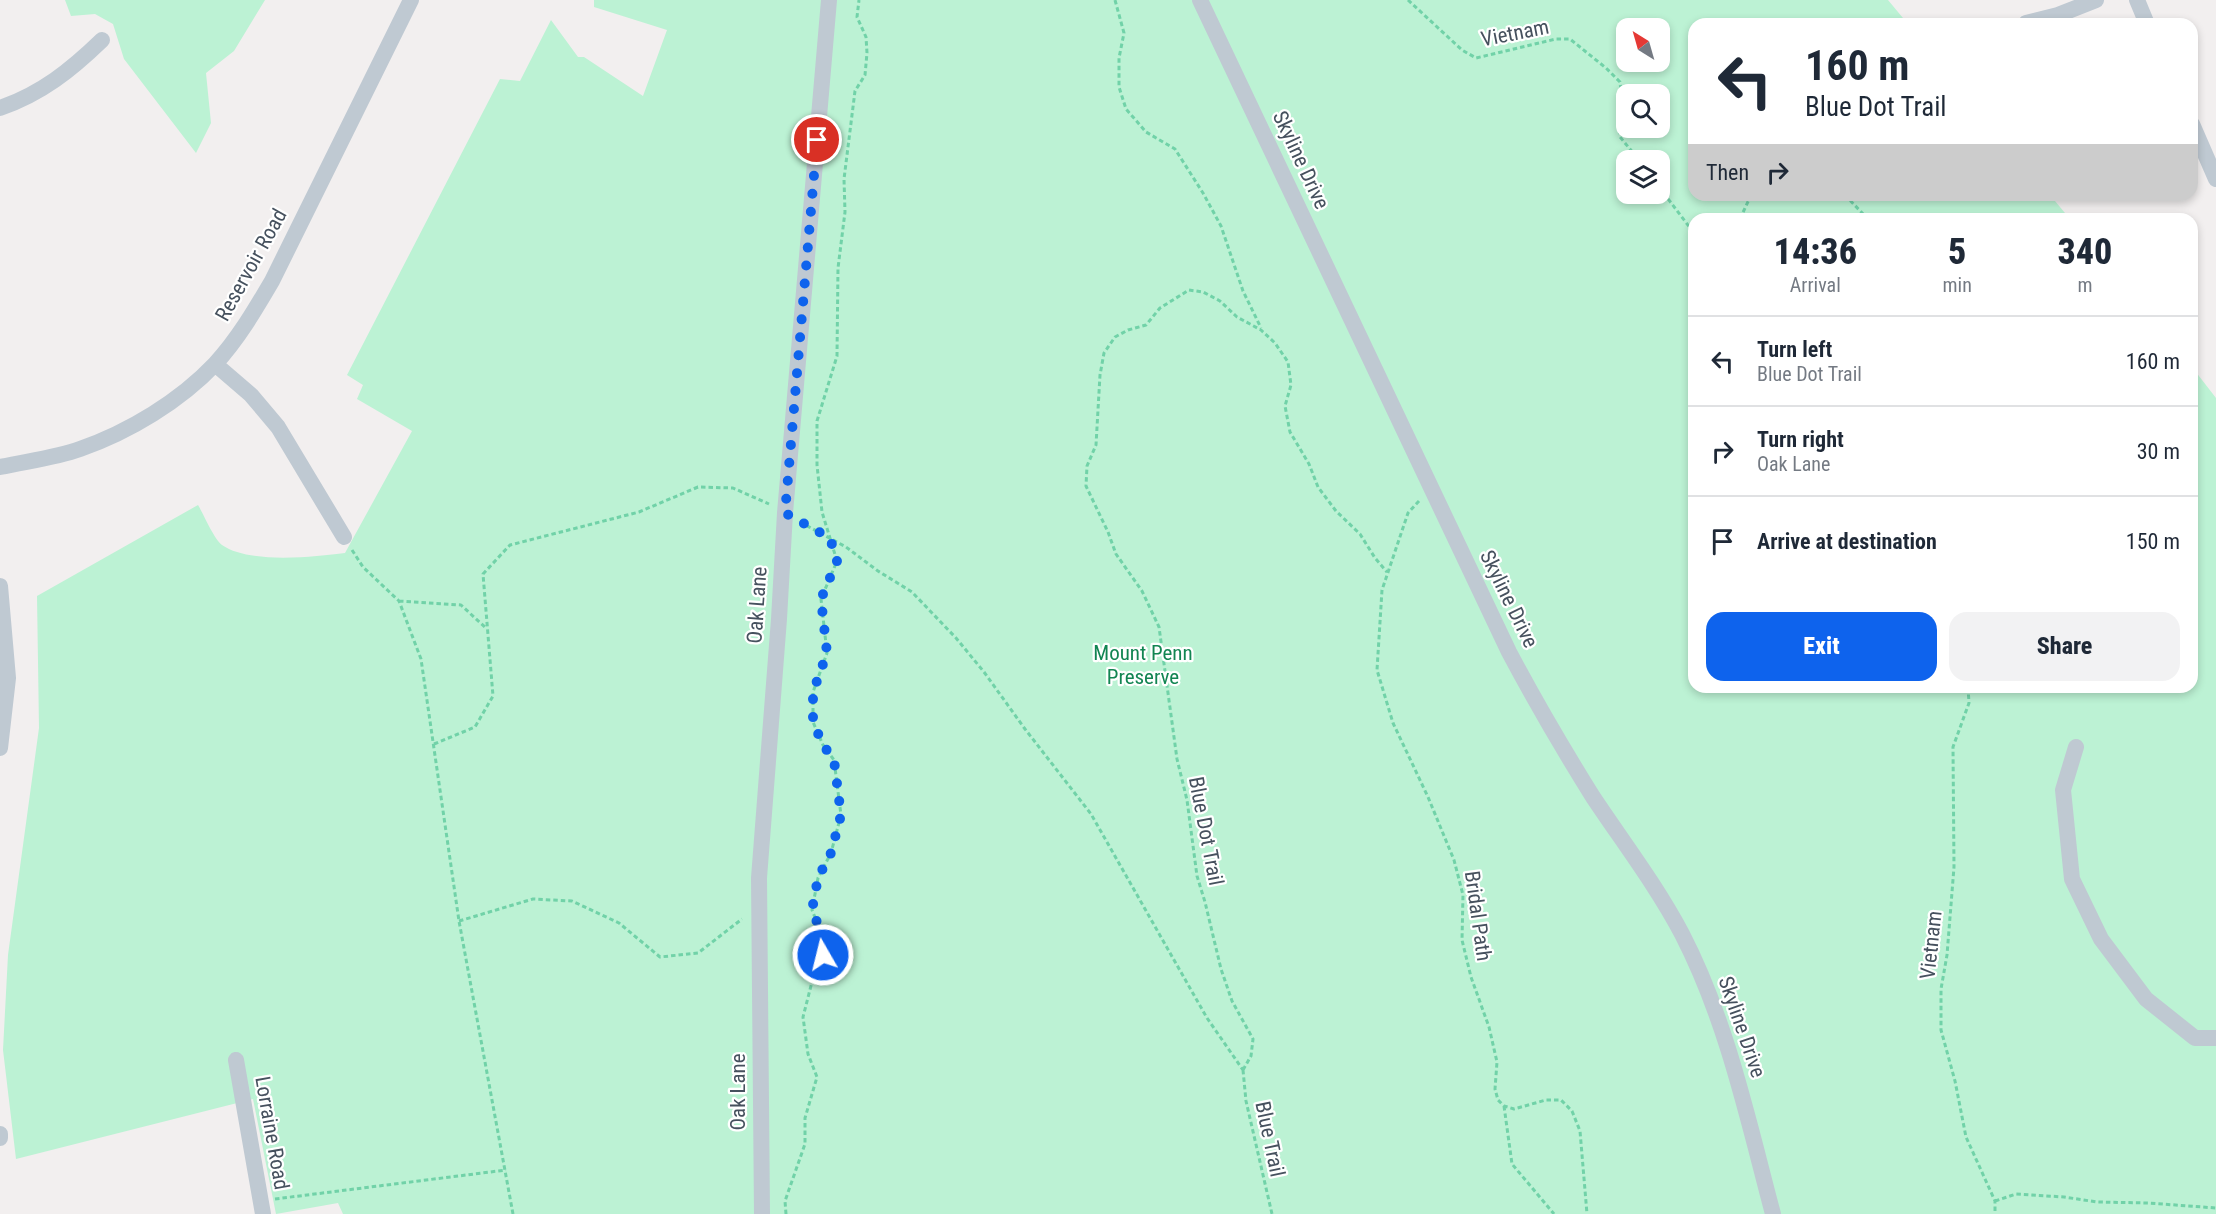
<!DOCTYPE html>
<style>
:root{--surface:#fff;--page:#f2f2f3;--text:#1f2937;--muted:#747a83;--line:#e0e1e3;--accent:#0e63ed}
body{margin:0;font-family:"Roboto Condensed",sans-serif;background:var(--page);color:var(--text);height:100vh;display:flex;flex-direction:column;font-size:22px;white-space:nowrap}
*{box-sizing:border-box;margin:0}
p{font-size:20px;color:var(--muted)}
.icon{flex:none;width:33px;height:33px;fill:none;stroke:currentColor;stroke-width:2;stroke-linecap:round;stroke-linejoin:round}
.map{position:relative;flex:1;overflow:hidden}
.sheet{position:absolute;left:1688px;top:213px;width:510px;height:480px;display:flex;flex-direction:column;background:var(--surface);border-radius:18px;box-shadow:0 3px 9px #0003}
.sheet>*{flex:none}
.hud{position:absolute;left:1688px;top:18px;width:510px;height:183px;border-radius:18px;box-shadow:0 3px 9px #0003;background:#fff;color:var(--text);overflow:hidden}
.needle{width:39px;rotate:323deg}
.fabs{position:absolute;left:1616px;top:18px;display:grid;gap:12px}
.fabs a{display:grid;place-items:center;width:54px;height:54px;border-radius:12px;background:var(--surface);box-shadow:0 3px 9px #0003;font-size:30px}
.pin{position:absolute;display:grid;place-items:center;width:51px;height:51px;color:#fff;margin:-26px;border:3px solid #fff;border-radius:50%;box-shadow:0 2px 6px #0007}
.me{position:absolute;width:66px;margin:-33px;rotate:352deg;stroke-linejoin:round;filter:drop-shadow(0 0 4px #0008)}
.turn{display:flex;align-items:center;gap:21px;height:126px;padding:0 18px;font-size:27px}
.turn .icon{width:78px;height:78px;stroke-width:2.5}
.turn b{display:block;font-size:42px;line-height:51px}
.then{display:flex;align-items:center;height:57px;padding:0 18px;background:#0003;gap:12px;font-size:22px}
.eta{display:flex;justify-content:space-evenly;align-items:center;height:102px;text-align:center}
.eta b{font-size:36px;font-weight:800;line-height:42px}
.button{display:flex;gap:12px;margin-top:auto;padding:12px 18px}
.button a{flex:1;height:69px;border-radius:18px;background:var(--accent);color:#fff;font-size:24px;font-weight:800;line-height:69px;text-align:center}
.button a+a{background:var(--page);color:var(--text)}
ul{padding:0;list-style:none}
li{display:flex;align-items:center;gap:18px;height:90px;padding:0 18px;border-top:2px solid var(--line)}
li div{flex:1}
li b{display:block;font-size:22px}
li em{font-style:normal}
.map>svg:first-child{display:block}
</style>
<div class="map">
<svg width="2216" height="1214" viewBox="0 0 2216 1214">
<rect width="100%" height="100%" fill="#f2efef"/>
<path fill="#bcf2d4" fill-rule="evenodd" d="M 65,0 L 265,0 L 234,51 L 206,73 L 211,123 L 196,153 L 124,59 L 113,24 L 95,14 L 71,16 Z
M 594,0 L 1888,0 L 1908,24 L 1694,24 L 1694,195 L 2050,195 L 2070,219 L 1694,219 L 1694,687 L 2192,687 L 2192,367 L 2216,398 L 2216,1214 L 343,1214 L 338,1203 L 276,1214 L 253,1099 L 16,1159 L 3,1050 L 8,955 L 39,728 L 37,596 L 198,505 C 204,515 214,539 222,545 C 249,564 313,557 345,553 L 412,431 L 357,399 L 363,385 L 347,375 L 500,79 L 520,81 L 551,20 L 578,57 L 584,57 L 643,96 L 667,30 L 594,7 ZM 1626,28 L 1659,28 L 1659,62 L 1626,62 ZM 1626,94 L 1659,94 L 1659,128 L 1626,128 ZM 1626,160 L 1659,160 L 1659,194 L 1626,194 Z"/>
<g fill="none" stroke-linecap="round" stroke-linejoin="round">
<path stroke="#71d2a8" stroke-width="3" stroke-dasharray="4.5 3" stroke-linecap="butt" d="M 1115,0 L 1124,33 L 1119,58 L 1119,87 L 1126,109 L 1146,132 L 1175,149 L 1203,193 L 1221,226 L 1243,291 L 1261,328
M 1408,0 L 1462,50 L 1476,58 L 1556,39 L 1570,39 L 1606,68 L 1620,82 L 1622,99 L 1619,125 L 1620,137 L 1639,160
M 1659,187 L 1694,233
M 1845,195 L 1864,215 L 1864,219
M 1740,219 L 1751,195
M 1419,501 L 1408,513 L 1382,590 L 1377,670 L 1393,723 L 1428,797 L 1454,860 L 1463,895 L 1462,940 L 1471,977 L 1489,1027 L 1497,1062 L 1495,1089 L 1498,1100 L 1504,1106 L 1514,1109 L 1546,1100 L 1561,1100 L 1572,1111 L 1580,1131 L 1587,1214
M 800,522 L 846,547 L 878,571 L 912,592 L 956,638 L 984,672 L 1025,729 L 1091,814 L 1207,1018 L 1243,1070
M 352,550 L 363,567 L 399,601 L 421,659 L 459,921 L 513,1214
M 399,601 L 461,605 L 487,629
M 1968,687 L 1969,703 L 1953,747 L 1954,867 L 1947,955 L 1941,989 L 1941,1030 L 1955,1081 L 1966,1137 L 1995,1201 L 1995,1214
M 434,744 L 475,727 L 493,696 L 483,574 L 510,545 L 639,512 L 698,487 L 733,488 L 769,504
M 459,921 L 533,899 L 572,901 L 619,923 L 660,957 L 698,953 L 742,919
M 1243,1070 L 1251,1056 L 1253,1039 L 1232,1001 L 1221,969 L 1205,902 L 1197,876 L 1187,800 L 1177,759 L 1159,627 L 1142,591 L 1116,554 L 1108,532 L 1086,486 L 1087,466 L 1096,445 L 1100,375 L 1104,353 L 1115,337 L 1128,330 L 1146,325 L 1160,308 L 1189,290 L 1203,292 L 1220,301 L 1237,317 L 1261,330 L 1275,343 L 1288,362 L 1291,385 L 1285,406 L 1290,432 L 1309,464 L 1318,487 L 1336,511 L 1360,534 L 1375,558 L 1387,572
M 1243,1070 L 1246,1101 L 1272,1214
M 1504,1106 L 1512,1164 L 1554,1214
M 275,1199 L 506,1170
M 1995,1201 L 2016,1194 L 2064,1197 L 2097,1202 L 2148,1203 L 2216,1208
M 786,1214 L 785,1201 L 805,1144 L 805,1118 L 817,1077 L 808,1054 L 803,1017 L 813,978 L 823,955 L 821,932 L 812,910 L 818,878 L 831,853 L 841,815 L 834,760 L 823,745 L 813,722 L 813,692 L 827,653 L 821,599 L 837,561 L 822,512 L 817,465 L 817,421 L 837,356 L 838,268 L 845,212 L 844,179 L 855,91 L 865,75 L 867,53 L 866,37 L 857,17 L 859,0"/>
<path stroke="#bfc9d2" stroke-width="16" d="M 1200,0 L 1509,652 C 1535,701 1563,749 1593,797 C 1623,842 1656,885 1682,934 C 1727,1021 1748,1120 1773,1214
M 2137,0 L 2147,24
M 2026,23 L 2058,15 L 2096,0
M 0,108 C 41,94 71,70 102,40
M 2192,124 L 2216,179
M 215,364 L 251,395 L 278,427 L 344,537
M 0,467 C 27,461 55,458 80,449 C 129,432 180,401 215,364 C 238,339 255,310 272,281 L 411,0
M 0,586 L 8,678 L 0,748
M 2076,747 L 2063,790 L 2072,879 L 2101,939 L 2146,999 L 2195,1038 L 2216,1038
M 236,1060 L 263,1214
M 0,1134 L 0,1138
M 762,1214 L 759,878 L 779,619 L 785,513 L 829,0"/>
</g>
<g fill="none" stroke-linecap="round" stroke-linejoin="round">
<path stroke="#0e63ed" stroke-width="10" stroke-dasharray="0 18" d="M 817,140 L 785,513 L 830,538 L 837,561 L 821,599 L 827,653 L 813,692 L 813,722 L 823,745 L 834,760 L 841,815 L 831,853 L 818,878 L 812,910 L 821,932 L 823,955"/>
</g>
<g text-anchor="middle" stroke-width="4.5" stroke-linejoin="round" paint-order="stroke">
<g font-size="21" fill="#46515e" stroke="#fff">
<text transform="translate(1515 33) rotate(-11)" y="7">Vietnam</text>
<text transform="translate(1301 160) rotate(65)" y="7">Skyline Drive</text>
<text transform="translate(251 265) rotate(-61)" y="7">Reservoir Road</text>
<text transform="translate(1509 599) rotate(64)" y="7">Skyline Drive</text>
<text transform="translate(757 605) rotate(-86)" y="7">Oak Lane</text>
<text transform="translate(1206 831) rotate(79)" y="7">Blue Dot Trail</text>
<text transform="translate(1478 916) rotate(82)" y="7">Bridal Path</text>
<text transform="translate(1931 945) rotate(-84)" y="7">Vietnam</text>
<text transform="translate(1742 1027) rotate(71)" y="7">Skyline Drive</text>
<text transform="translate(738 1092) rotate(-90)" y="7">Oak Lane</text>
<text transform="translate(272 1133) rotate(80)" y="7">Lorraine Road</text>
<text transform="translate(1270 1139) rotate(78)" y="7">Blue Trail</text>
</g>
<g font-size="21" fill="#128552" stroke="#fff">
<text x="1143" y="660">Mount Penn<tspan x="1143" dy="24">Preserve</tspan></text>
</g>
</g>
</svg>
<div class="fabs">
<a><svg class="needle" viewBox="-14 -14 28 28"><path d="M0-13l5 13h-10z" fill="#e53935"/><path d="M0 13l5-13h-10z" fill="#747a83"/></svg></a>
<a><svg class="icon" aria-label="search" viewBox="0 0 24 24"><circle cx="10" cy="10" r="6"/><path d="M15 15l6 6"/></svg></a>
<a><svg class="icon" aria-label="layers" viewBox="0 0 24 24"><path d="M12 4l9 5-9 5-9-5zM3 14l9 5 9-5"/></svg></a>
</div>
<div class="pin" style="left:817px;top:140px;background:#d93025"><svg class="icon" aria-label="arrive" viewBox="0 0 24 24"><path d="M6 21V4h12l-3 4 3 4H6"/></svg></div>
<svg class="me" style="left:823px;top:955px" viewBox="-20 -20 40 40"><circle r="17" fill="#0e63ed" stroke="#fff" stroke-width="3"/><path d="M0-11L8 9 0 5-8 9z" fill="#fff"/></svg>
<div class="hud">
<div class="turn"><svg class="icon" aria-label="left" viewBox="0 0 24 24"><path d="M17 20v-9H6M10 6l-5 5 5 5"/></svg><div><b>160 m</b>Blue Dot Trail</div></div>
<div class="then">Then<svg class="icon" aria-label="right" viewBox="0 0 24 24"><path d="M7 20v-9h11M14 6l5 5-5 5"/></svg></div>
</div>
<section class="sheet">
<div class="eta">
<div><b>14:36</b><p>Arrival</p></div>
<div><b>5</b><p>min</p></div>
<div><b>340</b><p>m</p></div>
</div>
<ul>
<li><svg class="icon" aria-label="left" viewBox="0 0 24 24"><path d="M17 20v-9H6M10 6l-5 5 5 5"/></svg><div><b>Turn left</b><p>Blue Dot Trail</p></div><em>160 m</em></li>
<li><svg class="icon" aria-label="right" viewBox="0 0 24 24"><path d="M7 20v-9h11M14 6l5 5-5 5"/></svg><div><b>Turn right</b><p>Oak Lane</p></div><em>30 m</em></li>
<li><svg class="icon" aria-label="arrive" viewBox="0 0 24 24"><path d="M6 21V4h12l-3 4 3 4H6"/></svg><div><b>Arrive at destination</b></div><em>150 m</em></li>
</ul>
<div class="button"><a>Exit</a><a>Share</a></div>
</section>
</div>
